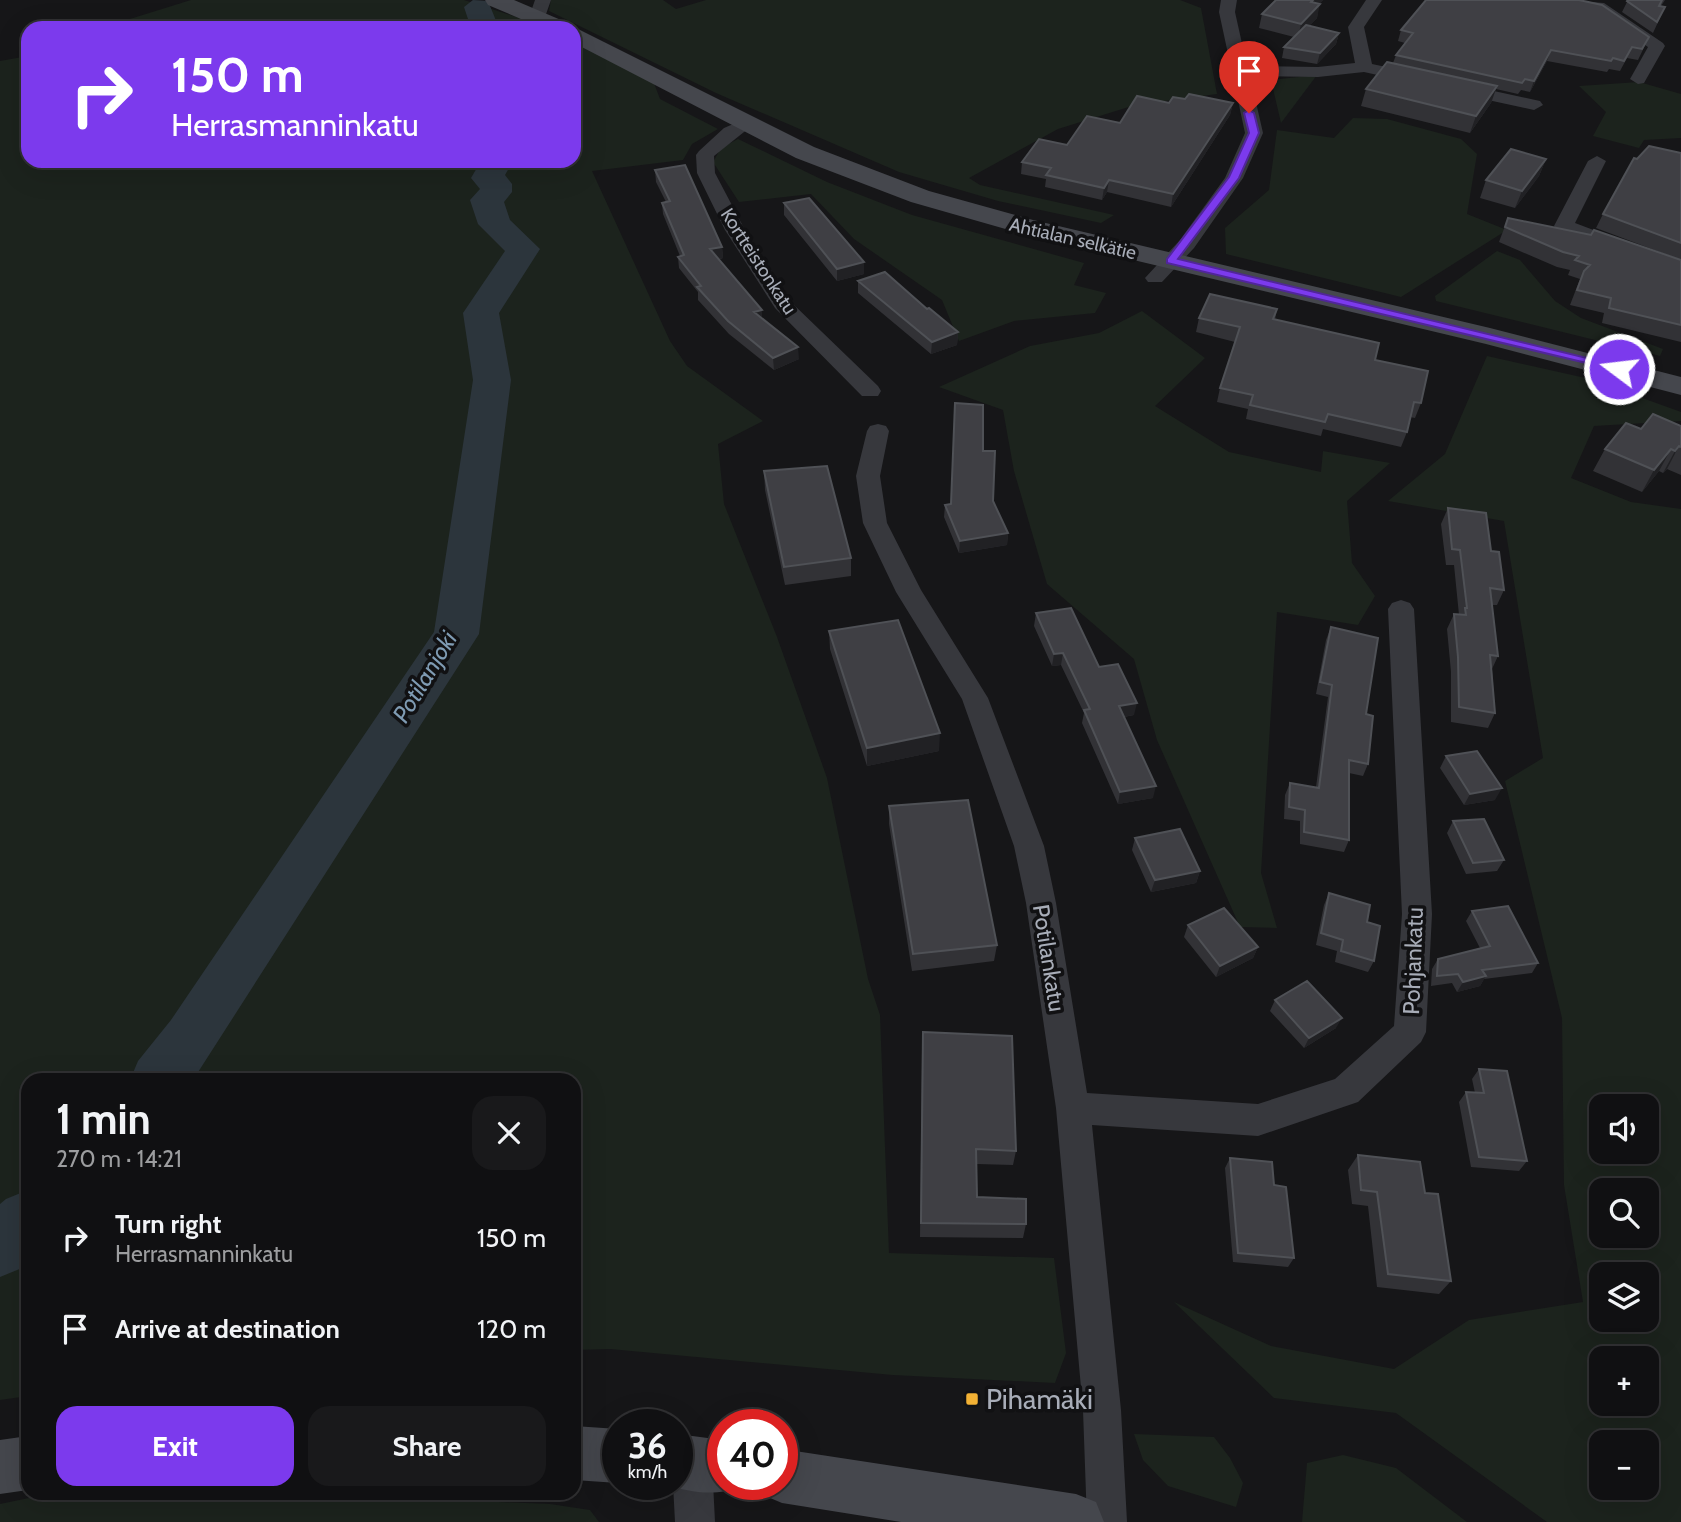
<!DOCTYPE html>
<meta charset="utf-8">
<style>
:root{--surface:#101012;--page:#19191b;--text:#f1f3f6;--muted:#9c9d9f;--line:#303032;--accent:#7c3aed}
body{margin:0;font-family:Cabin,sans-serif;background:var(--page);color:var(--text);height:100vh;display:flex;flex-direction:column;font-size:26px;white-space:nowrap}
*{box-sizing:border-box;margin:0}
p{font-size:23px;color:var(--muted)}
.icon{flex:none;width:38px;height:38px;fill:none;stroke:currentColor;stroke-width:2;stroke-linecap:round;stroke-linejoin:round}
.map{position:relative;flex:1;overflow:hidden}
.details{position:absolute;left:21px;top:1073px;width:560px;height:427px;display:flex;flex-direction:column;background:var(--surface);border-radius:21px;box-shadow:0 7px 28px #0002,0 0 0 2px var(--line)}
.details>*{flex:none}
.banner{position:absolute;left:21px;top:21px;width:560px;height:147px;border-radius:21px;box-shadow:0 7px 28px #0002,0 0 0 2px var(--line);background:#7c3aed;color:#fff;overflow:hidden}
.controls{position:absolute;left:1589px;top:1094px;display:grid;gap:14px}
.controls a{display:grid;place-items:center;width:70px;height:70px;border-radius:14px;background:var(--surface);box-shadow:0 7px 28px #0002,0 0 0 2px var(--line);font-size:35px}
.speed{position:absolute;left:602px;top:1409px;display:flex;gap:14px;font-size:35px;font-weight:700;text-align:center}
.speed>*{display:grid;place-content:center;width:91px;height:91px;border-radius:50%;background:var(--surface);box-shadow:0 7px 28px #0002,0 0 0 2px var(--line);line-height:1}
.speed small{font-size:18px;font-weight:400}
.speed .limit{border:10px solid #d22;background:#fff;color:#111}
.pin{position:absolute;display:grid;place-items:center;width:60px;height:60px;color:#fff;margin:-72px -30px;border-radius:50% 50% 50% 0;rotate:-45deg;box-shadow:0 0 7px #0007}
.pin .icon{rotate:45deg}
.me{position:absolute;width:77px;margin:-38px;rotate:285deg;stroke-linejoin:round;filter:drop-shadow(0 0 5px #0008)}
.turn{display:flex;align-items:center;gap:24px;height:147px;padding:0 35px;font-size:32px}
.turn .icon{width:91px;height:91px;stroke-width:2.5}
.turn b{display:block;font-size:49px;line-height:60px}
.round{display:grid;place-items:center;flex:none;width:74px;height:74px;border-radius:21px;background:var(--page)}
.head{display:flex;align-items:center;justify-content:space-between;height:119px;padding:0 35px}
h1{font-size:42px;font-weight:800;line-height:52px}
.cta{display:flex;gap:14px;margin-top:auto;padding:14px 35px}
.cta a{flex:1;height:80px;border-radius:21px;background:var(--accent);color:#fff;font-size:28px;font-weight:800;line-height:80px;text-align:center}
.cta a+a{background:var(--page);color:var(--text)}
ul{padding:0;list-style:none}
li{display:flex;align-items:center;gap:21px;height:91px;padding:0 35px}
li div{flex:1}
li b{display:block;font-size:26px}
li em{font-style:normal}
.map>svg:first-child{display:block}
</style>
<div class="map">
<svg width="1681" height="1522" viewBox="0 0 1681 1522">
<rect width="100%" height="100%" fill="#161618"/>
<path fill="#1c231d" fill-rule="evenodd" d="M 191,0 L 464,0 L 550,28 L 101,28 Z
M 551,0 L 663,0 L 676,9 L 706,0 L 1180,0 L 1201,8 L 1217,94 L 1135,105 L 1058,129 L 969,178 L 980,185 L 1114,215 L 1101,223 L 998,201 L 899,172 L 716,93 L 549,11 Z
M 574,40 L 652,78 L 660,99 L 718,129 L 692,144 L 683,160 L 592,171 L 670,341 L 687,366 L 763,421 L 718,444 L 724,504 L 777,637 L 827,778 L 868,979 L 880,1015 L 889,1253 L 1054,1258 L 1066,1353 L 1055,1383 L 893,1375 L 610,1349 L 574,1350 L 574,1080 L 28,1080 L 28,1396 L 0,1400 L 0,61 L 28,56 L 28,161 L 574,161 Z
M 1317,75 L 1281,123 L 1271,80 Z
M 1639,82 L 1681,94 L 1681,138 L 1644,140 L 1639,148 L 1593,136 L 1606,112 L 1579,86 Z
M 1353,118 L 1387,119 L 1461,139 L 1477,154 L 1467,214 L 1507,230 L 1401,297 L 1226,254 L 1225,228 L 1269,190 L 1277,130 L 1334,138 Z
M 738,139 L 827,182 L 912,215 L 1084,263 L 1074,285 L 1106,293 L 1095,313 L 1014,321 L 959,341 L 942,300 L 854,239 L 811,194 L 739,202 L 713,162 L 721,148 Z
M 1497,251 L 1520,260 L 1555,301 L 1581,318 L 1663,349 L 1660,356 L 1436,301 L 1435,296 Z
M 1142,311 L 1205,358 L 1155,406 L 1229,452 L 1321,472 L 1323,451 L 1390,463 L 1347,501 L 1352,563 L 1375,596 L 1358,625 L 1277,612 L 1261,873 L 1277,928 L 1240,927 L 1157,740 L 1134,659 L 1047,584 L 1014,471 L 1003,410 L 939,387 L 1030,346 L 1099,333 Z
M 1487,356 L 1590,379 L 1681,412 L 1681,421 L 1594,426 L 1571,478 L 1631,502 L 1681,509 L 1681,1522 L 1547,1522 L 1396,1413 L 1274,1398 L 1174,1302 L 1271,1346 L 1394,1369 L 1469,1320 L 1583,1302 L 1564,1185 L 1562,1018 L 1505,781 L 1543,758 L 1504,521 L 1388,501 L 1445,454 ZM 1601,1106 L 1647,1106 L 1647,1152 L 1601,1152 ZM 1601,1190 L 1647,1190 L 1647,1236 L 1601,1236 ZM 1601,1274 L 1647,1274 L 1647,1320 L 1601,1320 ZM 1601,1358 L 1647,1358 L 1647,1404 L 1601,1404 ZM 1601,1442 L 1647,1442 L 1647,1488 L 1601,1488 Z
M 1134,1434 L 1214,1437 L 1230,1458 L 1243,1483 L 1236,1507 L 1168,1486 L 1143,1460 Z
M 1343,1455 L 1396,1468 L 1467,1522 L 1302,1522 L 1307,1463 Z
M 53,1493 L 279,1493 L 550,1504 L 590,1510 L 599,1522 L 0,1522 L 0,1504 Z"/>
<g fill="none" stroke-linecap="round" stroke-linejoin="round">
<path fill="#2c353c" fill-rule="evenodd" d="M 473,0 L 488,1 L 499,28 L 471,28 L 464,7 Z
M 481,161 L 513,161 L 505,175 L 512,184 L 512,192 L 504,202 L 510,220 L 540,249 L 499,313 L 511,380 L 479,634 L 193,1080 L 130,1080 L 138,1061 L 171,1020 L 434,632 L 473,380 L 463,313 L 505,251 L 478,224 L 470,200 L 480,189 L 471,178 Z
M 28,1190 L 28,1262 L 22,1268 L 0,1277 L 0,1204 L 6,1199 Z"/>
<path fill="#37383d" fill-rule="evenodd" d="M 535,0 L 551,0 L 545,17 L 537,22 L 529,17 Z
M 1221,0 L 1237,0 L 1235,12 L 1247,66 L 1318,67 L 1355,63 L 1348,27 L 1366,0 L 1382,0 L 1364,27 L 1372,64 L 1424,75 L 1426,79 L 1418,84 L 1364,72 L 1318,77 L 1250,76 L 1263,133 L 1243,178 L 1194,248 L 1162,282 L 1148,282 L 1145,278 L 1180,240 L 1225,178 L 1245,133 L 1219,12 Z
M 1564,0 L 1604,3 L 1663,43 L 1665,46 L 1644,83 L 1638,84 L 1630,79 L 1648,47 L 1593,9 L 1566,3 Z
M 1457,83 L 1540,101 L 1543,105 L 1534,110 L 1451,92 L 1448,88 Z
M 745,119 L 754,124 L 714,156 L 715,173 L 745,230 L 793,304 L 878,386 L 881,391 L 878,396 L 862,396 L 775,308 L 725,230 L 697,173 L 696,155 L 699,151 L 724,128 Z
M 1597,156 L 1606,161 L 1575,223 L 1681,263 L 1681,276 L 1557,230 L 1554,226 L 1588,161 Z
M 878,424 L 886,426 L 889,431 L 880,476 L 887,523 L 921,590 L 988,698 L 1044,846 L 1056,903 L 1087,1093 L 1258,1104 L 1335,1079 L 1394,1026 L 1402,914 L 1388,609 L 1392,603 L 1401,600 L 1410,603 L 1414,609 L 1432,914 L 1426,1032 L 1421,1042 L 1358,1102 L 1258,1136 L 1092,1125 L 1121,1410 L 1127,1522 L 1087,1522 L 1083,1410 L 1056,1108 L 1026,903 L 1014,846 L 962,699 L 896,592 L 863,523 L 856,476 L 867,431 L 870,426 Z
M 692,1442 L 706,1448 L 712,1462 L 715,1522 L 675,1522 L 673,1484 L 677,1484 L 677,1450 Z"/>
<path fill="#45474d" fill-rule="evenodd" d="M 485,0 L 514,0 L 568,23 L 571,28 L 542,28 L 488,5 Z
M 574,27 L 814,147 L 929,191 L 1033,220 L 1490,328 L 1681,377 L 1681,395 L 1486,344 L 1016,232 L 911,202 L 796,158 L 574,43 L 574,28 L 571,28 Z
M 574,1426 L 618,1429 L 618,1483 L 574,1480 Z
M 677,1434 L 723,1440 L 723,1484 L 743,1484 L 742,1486 C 719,1496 691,1494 667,1484 L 677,1484 Z
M 28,1436 L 28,1490 L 0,1494 L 0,1440 Z
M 782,1449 L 1076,1494 L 1096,1502 L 1104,1522 L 901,1522 L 782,1503 L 763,1495 L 758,1484 L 782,1484 Z"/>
</g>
<path fill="#323236" d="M 1276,0 L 1323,0 L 1319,4 L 1317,18 L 1309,26 L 1339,33 L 1336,44 L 1317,64 L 1282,58 L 1284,47 L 1294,37 L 1259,28 L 1262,14 Z
M 1628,0 L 1665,0 L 1661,6 L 1665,7 L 1653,33 L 1622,12 Z
M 1401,30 L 1649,37 L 1638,60 L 1627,58 L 1620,71 L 1609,69 L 1607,72 L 1547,61 L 1530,92 L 1521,90 L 1518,94 L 1496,89 L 1491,103 L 1470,133 L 1361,106 L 1366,89 L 1393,63 L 1396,55 L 1405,43 L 1398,41 Z
M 1185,99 L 1233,103 L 1230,115 L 1171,207 L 1107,192 L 1102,200 L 1045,187 L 1046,179 L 1021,174 L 1022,162 L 1067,145 L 1169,103 Z
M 1681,153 L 1681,260 L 1596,228 L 1603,214 L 1637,159 Z
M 1546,159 L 1539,176 L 1515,208 L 1480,198 L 1486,180 Z
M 655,170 L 722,247 L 723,258 L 718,260 L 762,310 L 762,318 L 799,359 L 774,370 L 729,334 L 698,300 L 698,292 L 679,268 L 678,257 L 680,256 L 663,214 L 662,203 L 666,202 L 656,182 Z
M 784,203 L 864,274 L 837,281 L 784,215 Z
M 1508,218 L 1681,260 L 1681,342 L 1602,323 L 1604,313 L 1570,305 L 1580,279 L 1568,275 L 1570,270 L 1557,267 L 1499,242 Z
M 858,281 L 927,309 L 958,332 L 957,345 L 931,354 L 858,293 Z
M 1277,309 L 1275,320 L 1375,360 L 1421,403 L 1415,418 L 1410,417 L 1407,432 L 1401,447 L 1323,429 L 1321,436 L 1246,419 L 1248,409 L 1217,402 L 1220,388 L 1235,342 L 1196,332 L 1199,318 Z
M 1681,426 L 1681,475 L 1667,469 L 1663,473 L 1659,471 L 1642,492 L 1593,471 L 1605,449 L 1641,429 Z
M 983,451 L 993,501 L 1008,533 L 1007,545 L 959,553 L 944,517 L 945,505 L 951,504 Z
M 764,471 L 851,558 L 851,576 L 785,585 L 765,490 Z
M 1448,508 L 1491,551 L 1504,590 L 1497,605 L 1492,605 L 1498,656 L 1492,669 L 1495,713 L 1488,728 L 1451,722 L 1451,672 L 1447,629 L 1454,614 L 1459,615 L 1454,565 L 1446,565 L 1441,524 Z
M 1036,613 L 1099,667 L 1134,715 L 1124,717 L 1153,798 L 1118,804 L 1082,723 L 1084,713 L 1061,665 L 1052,666 L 1034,626 Z
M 1331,627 L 1366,714 L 1368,764 L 1363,776 L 1349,773 L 1349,840 L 1344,852 L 1300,844 L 1300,821 L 1284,819 L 1285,795 L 1290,783 L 1316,787 L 1328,697 L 1316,694 L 1326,640 Z
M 829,631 L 939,751 L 867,766 L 830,649 Z
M 1446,756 L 1495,800 L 1464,805 L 1440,768 Z
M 889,806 L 997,945 L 994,961 L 912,971 L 889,824 Z
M 1453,821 L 1504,860 L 1497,871 L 1466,874 L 1447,833 Z
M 1135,838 L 1200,871 L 1196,883 L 1151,892 L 1132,850 Z
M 1329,893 L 1367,922 L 1374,961 L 1368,972 L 1335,962 L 1337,951 L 1316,945 L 1324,905 Z
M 1472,911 L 1538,963 L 1532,973 L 1484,979 L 1480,986 L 1457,992 L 1452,983 L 1431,986 L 1432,969 L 1438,959 L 1480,948 L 1466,921 Z
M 1188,925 L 1258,947 L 1253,958 L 1216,977 L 1184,937 Z
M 1275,1000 L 1336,1028 L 1304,1048 L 1270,1011 Z
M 923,1032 L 1016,1151 L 1013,1165 L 977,1164 L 977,1197 L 1026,1224 L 1023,1238 L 920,1237 L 922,1048 Z
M 1479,1069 L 1527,1161 L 1519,1171 L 1471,1167 L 1459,1102 L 1466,1092 L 1475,1093 L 1472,1079 Z
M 1358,1155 L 1425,1193 L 1451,1281 L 1439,1294 L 1377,1287 L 1368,1206 L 1352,1204 L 1348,1170 Z
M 1230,1158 L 1274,1185 L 1294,1258 L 1288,1267 L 1233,1262 L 1225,1168 Z"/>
<path fill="#212124" d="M 1313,0 L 1323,0 L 1308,16 L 1311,2 Z
M 1320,4 L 1317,18 L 1298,38 L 1301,24 Z
M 1339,33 L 1336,44 L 1317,64 L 1320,53 Z
M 1551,50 L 1547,61 L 1530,92 L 1534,81 Z
M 1497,86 L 1491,103 L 1470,133 L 1476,116 Z
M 1233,103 L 1230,115 L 1171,207 L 1173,194 Z
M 1546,159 L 1539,176 L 1515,208 L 1522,191 Z
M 1109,180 L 1107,192 L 1102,200 L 1104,188 Z
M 722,247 L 723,258 L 711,261 L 710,249 Z
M 864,262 L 864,274 L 837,281 L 837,269 Z
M 762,310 L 762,322 L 754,312 Z
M 958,332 L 957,345 L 931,354 L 932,342 Z
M 798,347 L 799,359 L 774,370 L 773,358 Z
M 1679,446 L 1667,469 L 1663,473 L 1675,451 Z
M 1671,449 L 1659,471 L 1642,492 L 1654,470 Z
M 1008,533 L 1007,545 L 959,553 L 960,541 Z
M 1063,653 L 1061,665 L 1052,666 L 1054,654 Z
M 1137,703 L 1134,715 L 1116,718 L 1119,706 Z
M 940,733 L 939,751 L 867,766 L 867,748 Z
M 1156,786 L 1153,798 L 1118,804 L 1120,792 Z
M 1502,788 L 1495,800 L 1464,805 L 1470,794 Z
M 1200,871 L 1196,883 L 1151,892 L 1155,880 Z
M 1258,947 L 1253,958 L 1216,977 L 1220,966 Z
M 1486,976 L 1480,986 L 1457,992 L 1463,982 Z
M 1342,1018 L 1336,1028 L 1304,1048 L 1309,1038 Z"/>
<path fill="#3f3f44" stroke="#4f5156" stroke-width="2" d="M 1276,0 L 1313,0 L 1311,2 L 1320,4 L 1301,24 L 1262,14 Z
M 1426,0 L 1579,0 L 1602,5 L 1649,37 L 1642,49 L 1632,47 L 1624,61 L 1613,58 L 1611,61 L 1551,50 L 1534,81 L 1525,79 L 1522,83 L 1396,55 L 1413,33 L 1401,30 Z
M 1628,0 L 1662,0 L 1659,6 L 1665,7 L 1657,22 L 1627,1 Z
M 1306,25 L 1339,33 L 1320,53 L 1284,47 Z
M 1387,62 L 1497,86 L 1476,116 L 1366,89 Z
M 1189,94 L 1233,103 L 1173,194 L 1109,180 L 1104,188 L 1046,175 L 1051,168 L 1022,162 L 1039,139 L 1067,145 L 1087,116 L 1120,123 L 1137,96 L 1169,103 L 1173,97 L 1185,99 Z
M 1649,146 L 1681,153 L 1681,243 L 1603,214 L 1634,158 L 1637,159 Z
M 1511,149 L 1546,159 L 1522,191 L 1486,180 Z
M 685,165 L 722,247 L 710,249 L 762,310 L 754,312 L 798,347 L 773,358 L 728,321 L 697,287 L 701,286 L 678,257 L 684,255 L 662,203 L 670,201 L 655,170 Z
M 809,198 L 864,262 L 837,269 L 784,203 Z
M 1508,218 L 1591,235 L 1594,230 L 1681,260 L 1681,325 L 1609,308 L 1611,298 L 1577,290 L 1584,271 L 1590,265 L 1575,260 L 1579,256 L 1563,252 L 1505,227 Z
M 885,272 L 927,309 L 929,308 L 958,332 L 932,342 L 858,281 Z
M 1210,294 L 1277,309 L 1273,319 L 1379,343 L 1375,360 L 1428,371 L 1421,403 L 1414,402 L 1407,432 L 1328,414 L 1325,422 L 1250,405 L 1253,395 L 1220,388 L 1240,327 L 1199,318 Z
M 955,403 L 983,405 L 983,451 L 995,451 L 993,501 L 1008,533 L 960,541 L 945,505 L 951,504 Z
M 1653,414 L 1681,426 L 1681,447 L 1679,446 L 1675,451 L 1671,449 L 1654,470 L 1605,449 L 1626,423 L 1641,429 Z
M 827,466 L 851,558 L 784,567 L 764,471 Z
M 1448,508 L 1486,513 L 1491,551 L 1499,552 L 1504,590 L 1490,588 L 1498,656 L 1490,655 L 1495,713 L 1459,707 L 1458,657 L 1454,614 L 1466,615 L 1465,608 L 1467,608 L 1460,550 L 1452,549 Z
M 1071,608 L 1099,667 L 1118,664 L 1137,703 L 1119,706 L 1156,786 L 1120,792 L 1084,710 L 1090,709 L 1063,653 L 1054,654 L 1036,613 Z
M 898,620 L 940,733 L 867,748 L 829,631 Z
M 1331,627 L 1378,638 L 1366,714 L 1373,716 L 1368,764 L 1349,760 L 1349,840 L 1304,832 L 1305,810 L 1289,807 L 1290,783 L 1319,788 L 1332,685 L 1320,682 Z
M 1477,751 L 1502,788 L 1470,794 L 1446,756 Z
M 968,800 L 997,945 L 913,954 L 889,806 Z
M 1484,819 L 1504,860 L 1473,863 L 1453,821 Z
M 1180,829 L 1200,871 L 1155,880 L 1135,838 Z
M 1329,893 L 1370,905 L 1367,922 L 1380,926 L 1374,961 L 1341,951 L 1343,940 L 1321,933 Z
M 1508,906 L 1538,963 L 1482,970 L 1486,976 L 1463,982 L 1458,974 L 1437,976 L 1438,959 L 1490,946 L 1472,911 Z
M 1224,908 L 1258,947 L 1220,966 L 1188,925 Z
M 1307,981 L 1342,1018 L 1309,1038 L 1275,1000 Z
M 923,1032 L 1012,1036 L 1016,1151 L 976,1149 L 977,1197 L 1026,1199 L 1026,1224 L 921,1223 Z
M 1479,1069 L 1507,1071 L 1527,1161 L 1479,1157 L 1466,1092 L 1484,1093 Z
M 1358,1155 L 1420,1162 L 1425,1193 L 1438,1194 L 1451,1281 L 1388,1274 L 1377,1192 L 1361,1190 Z
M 1230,1158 L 1272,1162 L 1274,1185 L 1286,1187 L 1294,1258 L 1238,1253 Z"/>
<path fill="#7c3aed" stroke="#51269a" stroke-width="2" d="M 1249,110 L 1254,113 L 1259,133 L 1239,178 L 1178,259 L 1624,367 L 1624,372 L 1167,263 L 1167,259 L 1229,177 L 1249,133 L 1244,113 Z"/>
<rect fill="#f2b134" stroke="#111113" stroke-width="2.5" x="965" y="1392" width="14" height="14" rx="3.5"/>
<g text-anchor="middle" stroke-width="7" stroke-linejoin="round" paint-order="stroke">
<g font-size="19" fill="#a8adb8" stroke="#111113">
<text transform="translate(1073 238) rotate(13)" y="7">Ahtialan selkätie</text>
<text transform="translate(759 261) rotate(57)" y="7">Kortteistonkatu</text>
</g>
<g font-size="23" fill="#a8adb8" stroke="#111113">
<text transform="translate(1049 958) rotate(81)" y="8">Potilankatu</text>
<text transform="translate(1413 961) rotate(-88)" y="8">Pohjankatu</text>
</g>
<g font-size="24" font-style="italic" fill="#7f9bb3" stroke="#111113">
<text transform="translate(425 677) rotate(-59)" y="8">Potilanjoki</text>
</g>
<g font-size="28" fill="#a8adb8" stroke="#111113" text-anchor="start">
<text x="986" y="1409">Pihamäki</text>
</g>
</g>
</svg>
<div class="controls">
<a><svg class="icon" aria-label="sound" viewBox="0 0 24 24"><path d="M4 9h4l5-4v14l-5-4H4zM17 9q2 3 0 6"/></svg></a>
<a><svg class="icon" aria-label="search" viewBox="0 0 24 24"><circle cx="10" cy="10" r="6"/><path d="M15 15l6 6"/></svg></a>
<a><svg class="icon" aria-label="layers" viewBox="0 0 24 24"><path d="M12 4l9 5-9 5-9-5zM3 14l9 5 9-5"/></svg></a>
<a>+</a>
<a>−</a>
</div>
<div class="speed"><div>36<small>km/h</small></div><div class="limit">40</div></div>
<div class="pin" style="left:1249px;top:113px;background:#d93025"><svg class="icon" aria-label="arrive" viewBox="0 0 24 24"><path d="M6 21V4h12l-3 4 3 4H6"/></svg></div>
<svg class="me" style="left:1619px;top:369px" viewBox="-20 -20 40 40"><circle r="17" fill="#7c3aed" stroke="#fff" stroke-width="3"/><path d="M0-11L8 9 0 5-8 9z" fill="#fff"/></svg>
<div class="banner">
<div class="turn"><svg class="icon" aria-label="right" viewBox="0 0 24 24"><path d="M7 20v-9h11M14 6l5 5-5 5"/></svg><div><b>150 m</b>Herrasmanninkatu</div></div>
</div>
<section class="details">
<div class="head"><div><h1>1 min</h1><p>270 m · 14:21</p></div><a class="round"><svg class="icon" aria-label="close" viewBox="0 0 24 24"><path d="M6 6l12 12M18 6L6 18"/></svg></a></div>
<ul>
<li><svg class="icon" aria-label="right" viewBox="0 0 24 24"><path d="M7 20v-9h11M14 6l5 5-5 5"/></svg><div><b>Turn right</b><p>Herrasmanninkatu</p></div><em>150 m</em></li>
<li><svg class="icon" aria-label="arrive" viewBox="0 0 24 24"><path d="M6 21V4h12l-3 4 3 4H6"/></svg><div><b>Arrive at destination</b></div><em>120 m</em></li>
</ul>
<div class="cta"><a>Exit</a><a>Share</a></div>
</section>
</div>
